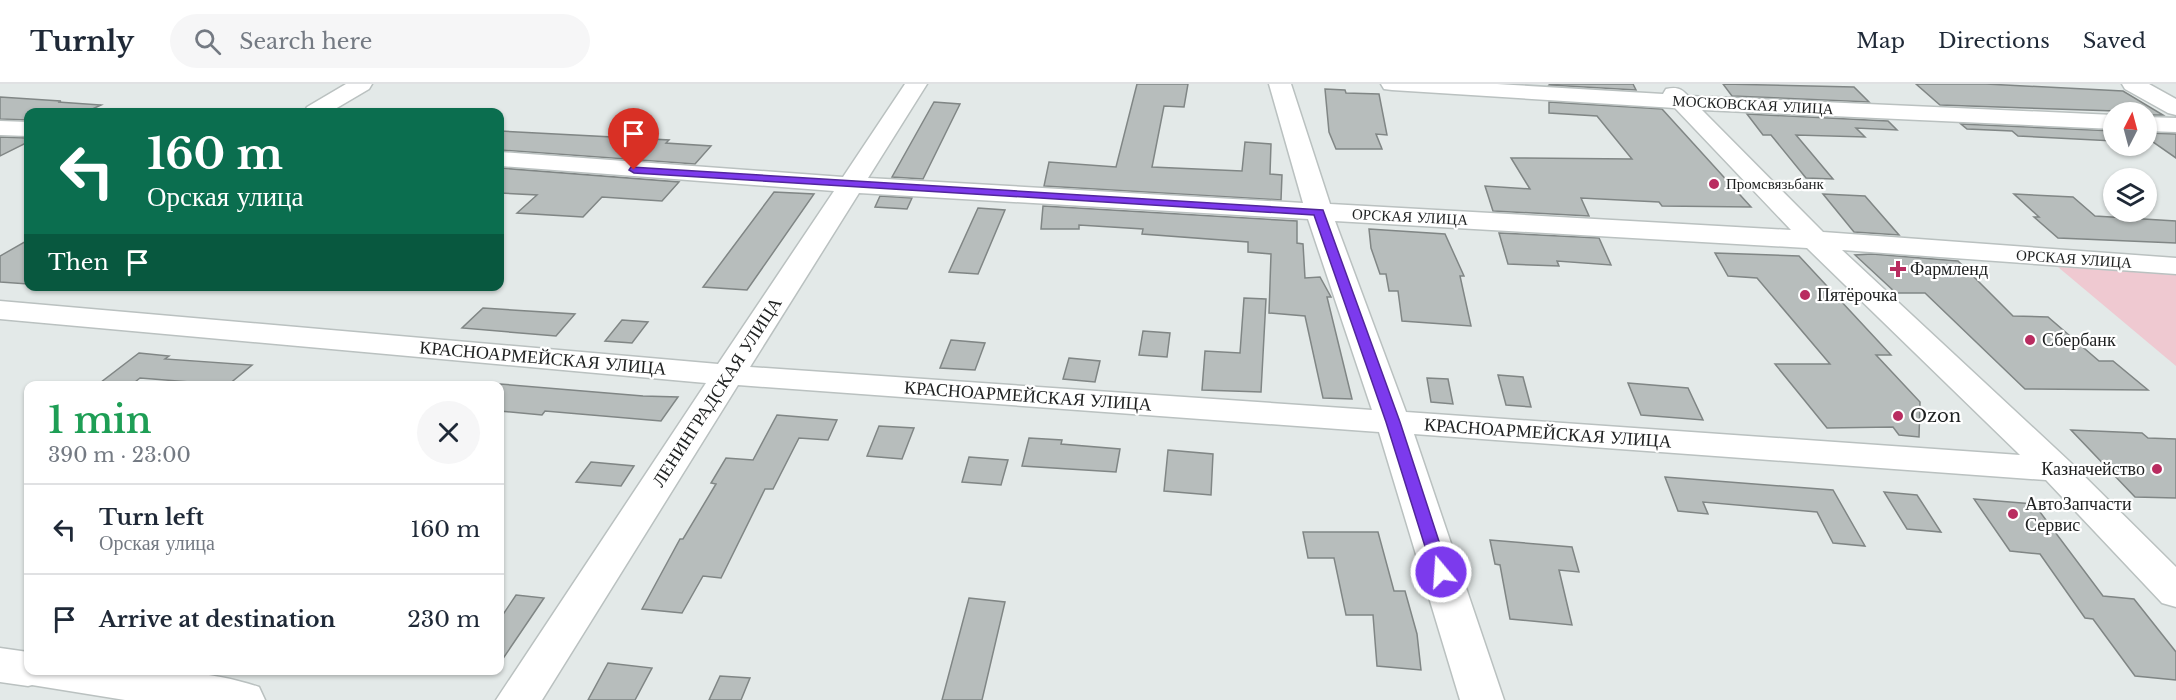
<!DOCTYPE html>
<meta charset="utf-8">
<style>
:root{--surface:#fff;--page:#f6f6f7;--text:#1f2937;--muted:#747a83;--line:#e0e1e3}
body{margin:0;font-family:"Libre Baskerville",serif;background:var(--page);color:var(--text);height:100vh;display:flex;flex-direction:column;font-size:22px;white-space:nowrap}
*{box-sizing:border-box;margin:0}
p{font-size:20px;color:var(--muted)}
.icon{flex:none;width:33px;height:33px;fill:none;stroke:currentColor;stroke-width:2;stroke-linecap:round;stroke-linejoin:round}
.map{position:relative;flex:1;overflow:hidden}
.details{position:absolute;left:24px;top:297px;width:480px;height:294px;display:flex;flex-direction:column;background:var(--surface);border-radius:12px;box-shadow:0 2px 4px #0004}
.details>*{flex:none}
.banner{position:absolute;left:24px;top:24px;width:480px;height:183px;border-radius:12px;box-shadow:0 2px 4px #0004;background:#0b6e4f;color:#fff;overflow:hidden}
.needle{width:39px;rotate:6deg}
.tools{position:absolute;left:2103px;top:18px;display:grid;gap:12px}
.tools a{display:grid;place-items:center;width:54px;height:54px;border-radius:50%;background:var(--surface);box-shadow:0 2px 4px #0004;font-size:30px}
.pin{position:absolute;display:grid;place-items:center;width:51px;height:51px;color:#fff;margin:-62px -26px;border-radius:50% 50% 50% 0;rotate:-45deg;box-shadow:0 0 6px #0007}
.pin .icon{rotate:45deg}
.me{position:absolute;width:66px;margin:-33px;rotate:342deg;stroke-linejoin:round;filter:drop-shadow(0 0 4px #0008)}
.turn{display:flex;align-items:center;gap:21px;height:126px;padding:0 24px;font-size:27px}
.turn .icon{width:78px;height:78px;stroke-width:2.5}
.turn b{display:block;font-size:42px;line-height:51px}
.then{display:flex;align-items:center;height:57px;padding:0 24px;background:#0003;gap:12px;font-size:22px}
.round{display:grid;place-items:center;flex:none;width:63px;height:63px;border-radius:32px;background:var(--page)}
.headline{display:flex;align-items:center;justify-content:space-between;height:102px;padding:0 24px}
h1{font-size:36px;font-weight:600;line-height:45px;color:#1e9e55}
ul{padding:0;list-style:none}
li{display:flex;align-items:center;gap:18px;height:90px;padding:0 24px;border-top:2px solid var(--line)}
li div{flex:1}
li b{display:block;font-size:22px}
li em{font-style:normal}
header{display:flex;align-items:center;gap:36px;box-sizing:border-box;height:84px;padding:0 30px;background:var(--surface);border-bottom:2px solid var(--line)}
header strong{font-size:28px}
nav{display:flex;gap:33px;margin-inline-start:auto;font-size:21px}
.search{width:420px;height:54px;background:var(--page);display:flex;align-items:center;gap:15px;box-sizing:border-box;padding:0 21px;border-radius:33px;color:var(--muted);font-size:22px}
.map>svg:first-child{display:block}
</style>
<header>
<strong>Turnly</strong>
<div class="search"><svg class="icon" aria-label="search" viewBox="0 0 24 24"><circle cx="10" cy="10" r="6"/><path d="M15 15l6 6"/></svg>Search here</div>
<nav><a>Map</a><a>Directions</a><a>Saved</a></nav>
</header>
<div class="map">
<svg width="2176" height="616" viewBox="0 0 2176 616">
<rect width="100%" height="100%" fill="#e3e9e8"/>
<path fill="#efc9d1" d="M 2058,183 L 2176,191 L 2176,282 Z"/>
<path fill="#b7bdbc" stroke="#808685" stroke-width="1.5" d="M 1137,0 L 1188,0 L 1184,23 L 1164,22 L 1152,83 L 1242,87 L 1245,58 L 1271,60 L 1270,90 L 1282,91 L 1281,116 L 1044,102 L 1049,78 L 1116,83 Z
M 1550,0 L 1633,0 L 1636,6 L 1549,1 Z
M 1723,0 L 1854,3 L 1869,18 L 1732,12 Z
M 1916,0 L 1986,0 L 2123,7 L 2163,31 L 2146,31 L 2146,28 L 1940,21 Z
M 1325,5 L 1345,6 L 1346,9 L 1379,10 L 1387,51 L 1376,50 L 1382,65 L 1336,65 L 1329,48 Z
M 0,13 L 61,17 L 58,18 L 101,21 L 86,28 L 28,28 L 28,36 L 0,35 Z
M 934,18 L 960,20 L 923,95 L 892,93 Z
M 1549,18 L 1662,25 L 1751,123 L 1662,122 L 1659,118 L 1581,114 L 1589,132 L 1493,127 L 1485,102 L 1530,105 L 1511,74 L 1632,75 L 1597,32 L 1549,29 Z
M 1747,30 L 1888,37 L 1897,46 L 1856,44 L 1865,53 L 1796,51 L 1833,95 L 1806,94 L 1771,51 L 1763,51 Z
M 1961,40 L 2114,47 L 2114,57 L 2018,52 L 2012,47 L 1967,45 Z
M 500,47 L 669,56 L 666,59 L 711,62 L 695,80 L 500,66 Z
M 2146,49 L 2176,50 L 2176,74 L 2146,53 Z
M 0,53 L 28,54 L 28,58 L 0,72 Z
M 500,84 L 679,98 L 662,117 L 602,113 L 583,133 L 517,129 L 537,111 L 500,109 Z
M 774,108 L 814,110 L 747,206 L 703,203 Z
M 1823,110 L 1865,112 L 1899,151 L 1854,148 Z
M 2014,110 L 2073,113 L 2095,132 L 2176,137 L 2176,159 L 2058,154 L 2034,133 L 2039,133 Z
M 880,112 L 912,114 L 907,125 L 875,123 Z
M 1043,122 L 1297,137 L 1297,159 L 1303,160 L 1305,194 L 1320,193 L 1331,213 L 1327,213 L 1352,315 L 1323,314 L 1305,232 L 1269,229 L 1271,170 L 1248,168 L 1248,158 L 1142,150 L 1143,145 L 1079,141 L 1079,145 L 1041,145 Z
M 978,124 L 1005,126 L 978,190 L 949,188 Z
M 1369,145 L 1445,150 L 1464,192 L 1460,192 L 1471,242 L 1402,237 L 1398,207 L 1389,207 L 1386,190 L 1380,190 L 1371,164 Z
M 1499,149 L 1599,154 L 1611,181 L 1557,177 L 1559,182 L 1508,180 Z
M 28,156 L 28,200 L 0,198 L 0,172 Z
M 1715,169 L 1799,172 L 1891,271 L 1876,271 L 1920,318 L 1919,353 L 1899,351 L 1893,343 L 1827,344 L 1775,280 L 1830,280 L 1757,194 L 1728,192 Z
M 1872,170 L 1958,177 L 2013,232 L 2048,233 L 2099,277 L 2113,277 L 2148,306 L 2025,305 L 1925,209 L 1896,209 L 1855,171 Z
M 1244,214 L 1266,215 L 1261,308 L 1202,306 L 1205,267 L 1240,269 Z
M 483,224 L 575,230 L 556,252 L 462,244 Z
M 622,236 L 648,238 L 632,259 L 605,257 Z
M 1143,247 L 1170,249 L 1167,273 L 1139,271 Z
M 951,256 L 985,259 L 975,286 L 940,284 Z
M 139,269 L 169,272 L 165,275 L 252,281 L 228,301 L 140,294 L 130,302 L 96,302 Z
M 1069,274 L 1100,277 L 1095,298 L 1063,295 Z
M 1498,291 L 1523,293 L 1531,323 L 1506,321 Z
M 1427,294 L 1448,295 L 1453,320 L 1431,318 Z
M 1628,299 L 1688,304 L 1703,336 L 1641,331 Z
M 500,300 L 643,312 L 678,313 L 661,337 L 545,327 L 542,331 L 500,327 Z
M 777,331 L 837,336 L 828,356 L 799,354 L 773,405 L 765,405 L 721,494 L 703,492 L 682,529 L 642,525 L 680,455 L 683,455 L 716,400 L 711,399 L 726,374 L 753,376 Z
M 879,342 L 914,344 L 902,375 L 867,372 Z
M 2071,346 L 2142,349 L 2148,354 L 2176,355 L 2176,414 L 2135,413 Z
M 1029,354 L 1062,356 L 1061,360 L 1120,365 L 1116,388 L 1022,382 Z
M 1168,366 L 1213,370 L 1211,411 L 1164,407 Z
M 969,373 L 1008,376 L 1001,401 L 962,398 Z
M 591,378 L 634,382 L 621,402 L 576,398 Z
M 1665,393 L 1833,406 L 1865,462 L 1833,459 L 1817,428 L 1703,418 L 1708,430 L 1678,427 Z
M 1884,408 L 1917,411 L 1941,448 L 1907,445 Z
M 1974,415 L 2034,420 L 2103,512 L 2134,515 L 2176,568 L 2176,596 L 2135,592 L 2093,535 L 2085,534 L 2040,470 L 2010,467 Z
M 1303,448 L 1378,448 L 1394,507 L 1405,507 L 1417,550 L 1421,586 L 1377,582 L 1373,531 L 1346,531 L 1334,474 L 1308,474 Z
M 1490,456 L 1572,463 L 1579,488 L 1559,486 L 1572,541 L 1510,535 L 1500,481 L 1495,480 Z
M 516,511 L 544,514 L 500,579 L 500,535 Z
M 969,514 L 1005,518 L 982,616 L 942,616 Z
M 608,579 L 652,584 L 635,616 L 588,616 Z
M 720,592 L 750,594 L 741,616 L 709,616 Z"/>
<g fill="none" stroke-linecap="round" stroke-linejoin="round">
<defs>
<path id="minor" d="M 346,0 L 372,0 L 369,5 L 330,28 L 304,28 L 307,23 Z
M 905,0 L 927,0 L 868,94 L 1303,119 L 1269,0 L 1291,0 L 1330,120 L 1791,146 L 1675,24 L 1392,6 L 1384,5 L 1381,0 L 1497,0 L 1663,10 L 1666,5 C 1676,3 1681,4 1688,12 L 2114,31 L 2114,45 L 1702,26 L 1823,148 L 2176,174 L 2176,190 L 1842,166 L 2069,377 L 2176,483 L 2176,523 L 2162,519 L 2046,396 L 1414,350 L 1504,616 L 1460,616 L 1379,348 L 738,301 L 542,616 L 496,616 L 706,299 L 0,235 L 0,217 L 718,280 L 834,107 L 500,82 L 500,68 L 843,93 ZM 859,109 L 1308,135 L 1372,326 L 750,283 ZM 1335,137 L 1807,164 L 2020,371 L 1406,328 Z
M 2122,0 L 2149,0 L 2176,15 L 2176,31 L 2168,29 L 2125,5 Z
M 2146,33 L 2176,34 L 2176,48 L 2146,47 Z
M 0,37 L 28,38 L 28,52 L 0,51 Z
M 0,564 L 28,568 L 28,586 C 103,586 188,579 259,603 L 265,616 L 125,616 L 32,601 L 28,602 L 0,598 Z"/>
</defs>
<use href="#minor" stroke="#bac1c0" stroke-width="3"/>
<use href="#minor" fill="#fff" fill-rule="evenodd"/>
</g>
<path fill="#7c3aed" stroke="#51269a" stroke-width="1.5" d="M 631,83 L 1323,126 L 1400,338 L 1449,488 L 1447,492 L 1435,492 L 1433,488 L 1386,338 L 1314,131 L 634,89 L 629,86 Z"/>
<g fill="#b92c60" stroke="#fff" stroke-width="2">
<circle cx="1714" cy="100" r="6"/>
<path d="M1895 176h6v6h6v6h-6v6h-6v-6h-6v-6h6z"/>
<circle cx="1805" cy="211" r="6"/>
<circle cx="2030" cy="256" r="6"/>
<circle cx="1898" cy="332" r="6"/>
<circle cx="2157" cy="385" r="6"/>
<circle cx="2013" cy="430" r="6"/>
</g>
<g text-anchor="middle" stroke-width="4.5" stroke-linejoin="round" paint-order="stroke">
<g font-size="15" fill="#1e2020" stroke="#fff">
<text transform="translate(1753 21) rotate(3)" y="5">МОСКОВСКАЯ УЛИЦА</text>
<text transform="translate(1410 133) rotate(3)" y="5">ОРСКАЯ УЛИЦА</text>
<text transform="translate(2074 175) rotate(4)" y="5">ОРСКАЯ УЛИЦА</text>
</g>
<g font-size="15" fill="#1e2020" stroke="#fff" text-anchor="start">
<text x="1726" y="105">Промсвязьбанк</text>
</g>
<g font-size="18" fill="#1e2020" stroke="#fff" text-anchor="start">
<text x="1910" y="191">Фармленд</text>
<text x="1817" y="217">Пятёрочка</text>
<text x="2042" y="262">Сбербанк</text>
<text x="1910" y="338">Ozon</text>
<text x="2145" y="391" text-anchor="end">Казначейство</text>
<text x="2025" y="426">АвтоЗапчасти<tspan x="2025" dy="21">Сервис</tspan></text>
</g>
<g font-size="18" fill="#1e2020" stroke="#fff">
<text transform="translate(543 274) rotate(5)" y="6">КРАСНОАРМЕЙСКАЯ УЛИЦА</text>
<text transform="translate(717 308) rotate(-57)" y="6">ЛЕНИНГРАДСКАЯ УЛИЦА</text>
<text transform="translate(1028 312) rotate(4)" y="6">КРАСНОАРМЕЙСКАЯ УЛИЦА</text>
<text transform="translate(1548 349) rotate(4)" y="6">КРАСНОАРМЕЙСКАЯ УЛИЦА</text>
</g>
</g>
</svg>
<div class="tools">
<a><svg class="needle" viewBox="-14 -14 28 28"><path d="M0-13l5 13h-10z" fill="#e53935"/><path d="M0 13l5-13h-10z" fill="#747a83"/></svg></a>
<a><svg class="icon" aria-label="layers" viewBox="0 0 24 24"><path d="M12 4l9 5-9 5-9-5zM3 14l9 5 9-5"/></svg></a>
</div>
<div class="pin" style="left:634px;top:86px;background:#d93025"><svg class="icon" aria-label="arrive" viewBox="0 0 24 24"><path d="M6 21V4h12l-3 4 3 4H6"/></svg></div>
<svg class="me" style="left:1441px;top:488px" viewBox="-20 -20 40 40"><circle r="17" fill="#7c3aed" stroke="#fff" stroke-width="3"/><path d="M0-11L8 9 0 5-8 9z" fill="#fff"/></svg>
<div class="banner">
<div class="turn"><svg class="icon" aria-label="left" viewBox="0 0 24 24"><path d="M17 20v-9H6M10 6l-5 5 5 5"/></svg><div><b>160 m</b>Орская улица</div></div>
<div class="then">Then<svg class="icon" aria-label="arrive" viewBox="0 0 24 24"><path d="M6 21V4h12l-3 4 3 4H6"/></svg></div>
</div>
<section class="details">
<div class="headline"><div><h1>1 min</h1><p>390 m · 23:00</p></div><a class="round"><svg class="icon" aria-label="close" viewBox="0 0 24 24"><path d="M6 6l12 12M18 6L6 18"/></svg></a></div>
<ul>
<li><svg class="icon" aria-label="left" viewBox="0 0 24 24"><path d="M17 20v-9H6M10 6l-5 5 5 5"/></svg><div><b>Turn left</b><p>Орская улица</p></div><em>160 m</em></li>
<li><svg class="icon" aria-label="arrive" viewBox="0 0 24 24"><path d="M6 21V4h12l-3 4 3 4H6"/></svg><div><b>Arrive at destination</b></div><em>230 m</em></li>
</ul>
</section>
</div>
